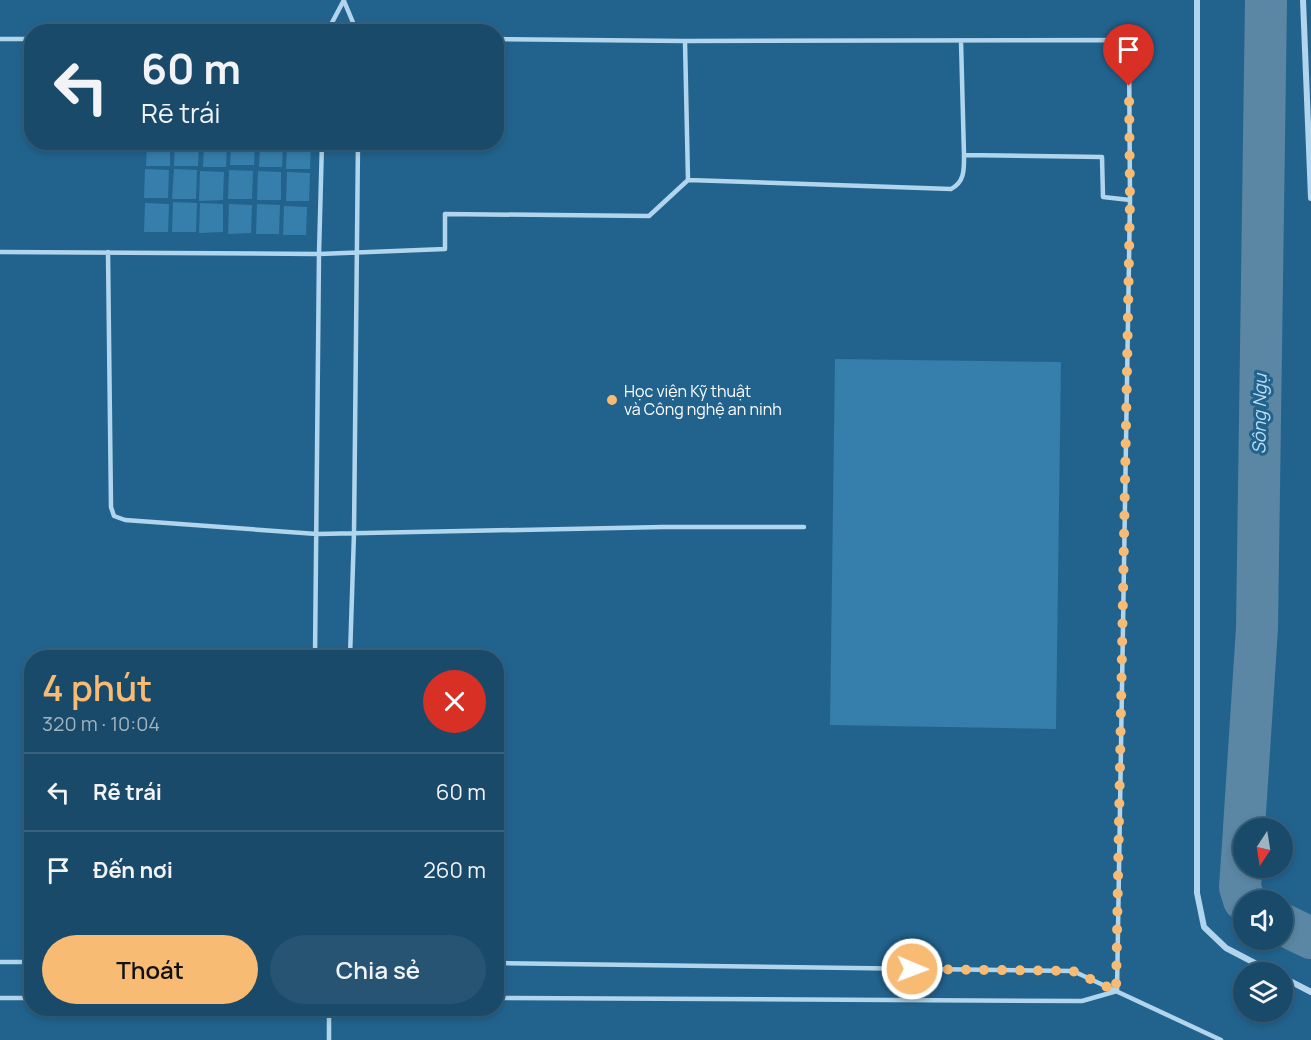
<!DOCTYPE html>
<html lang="vi">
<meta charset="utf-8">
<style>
:root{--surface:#1a4a6a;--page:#275472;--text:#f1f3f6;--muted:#9fb3c1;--line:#38627e;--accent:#f8bb73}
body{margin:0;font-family:Manrope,sans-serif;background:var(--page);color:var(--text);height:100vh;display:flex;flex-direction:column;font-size:22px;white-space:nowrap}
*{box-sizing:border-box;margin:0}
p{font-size:20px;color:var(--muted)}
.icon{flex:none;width:33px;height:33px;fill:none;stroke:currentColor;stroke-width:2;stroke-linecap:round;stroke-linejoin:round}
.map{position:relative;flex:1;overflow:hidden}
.sheet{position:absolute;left:24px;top:650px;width:480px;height:366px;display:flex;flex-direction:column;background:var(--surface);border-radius:24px;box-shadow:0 3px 9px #0003,0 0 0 2px var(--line)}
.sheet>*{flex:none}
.guide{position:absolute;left:24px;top:24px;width:480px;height:126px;border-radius:24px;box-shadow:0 3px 9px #0003,0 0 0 2px var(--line);background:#1a4a6a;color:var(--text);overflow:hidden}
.needle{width:39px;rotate:192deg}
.tools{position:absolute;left:1233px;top:818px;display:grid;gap:12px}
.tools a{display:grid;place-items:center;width:60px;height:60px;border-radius:50%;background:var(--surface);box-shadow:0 3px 9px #0003,0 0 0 2px var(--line);font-size:30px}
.pin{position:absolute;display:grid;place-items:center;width:51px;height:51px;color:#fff;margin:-62px -26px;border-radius:50% 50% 50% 0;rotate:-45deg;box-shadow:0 0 6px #0007}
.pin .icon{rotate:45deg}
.me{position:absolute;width:66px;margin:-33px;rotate:91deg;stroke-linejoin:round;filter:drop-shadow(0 0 4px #0008)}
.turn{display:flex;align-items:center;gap:21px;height:126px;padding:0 18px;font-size:27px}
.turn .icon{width:78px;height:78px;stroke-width:2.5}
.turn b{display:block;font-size:42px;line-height:51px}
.round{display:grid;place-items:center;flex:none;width:63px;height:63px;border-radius:32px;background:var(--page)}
.head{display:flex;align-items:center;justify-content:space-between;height:102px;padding:0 18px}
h1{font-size:36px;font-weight:600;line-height:45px;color:var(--accent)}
.primary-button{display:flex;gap:12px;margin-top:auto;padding:12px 18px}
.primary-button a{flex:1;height:69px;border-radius:36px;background:var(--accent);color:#111;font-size:24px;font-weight:600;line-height:69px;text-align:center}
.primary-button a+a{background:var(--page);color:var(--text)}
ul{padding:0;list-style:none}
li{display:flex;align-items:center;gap:18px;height:78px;padding:0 18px;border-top:2px solid var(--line)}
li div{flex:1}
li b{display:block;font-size:22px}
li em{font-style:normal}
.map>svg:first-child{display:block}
</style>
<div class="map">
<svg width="1311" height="1040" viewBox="0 0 1311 1040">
<rect width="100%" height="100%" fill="#22638e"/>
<path fill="#367eab" d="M 147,143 L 170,143 L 170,166 L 146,166 Z
M 175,143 L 199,143 L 198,166 L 174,166 Z
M 204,143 L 227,143 L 226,167 L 203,167 Z
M 231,143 L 255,143 L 254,165 L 230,165 Z
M 260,143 L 283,143 L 282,167 L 259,167 Z
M 287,143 L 311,143 L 310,169 L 286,169 Z
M 145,169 L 169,170 L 168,198 L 144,198 Z
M 174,169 L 197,170 L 196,199 L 172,199 Z
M 229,170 L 253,171 L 252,199 L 228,199 Z
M 200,171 L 224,172 L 223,200 L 199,201 Z
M 258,171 L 281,172 L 281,200 L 257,200 Z
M 287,172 L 310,173 L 309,201 L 286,201 Z
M 173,202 L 197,203 L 196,232 L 172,232 Z
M 145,203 L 169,204 L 168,232 L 144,232 Z
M 200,203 L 223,204 L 223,232 L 199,233 Z
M 229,204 L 252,205 L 251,233 L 228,234 Z
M 257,204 L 280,205 L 279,234 L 256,234 Z
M 284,206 L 307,207 L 306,235 L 283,235 Z
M 835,359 L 1061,362 L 1056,729 L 830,725 Z"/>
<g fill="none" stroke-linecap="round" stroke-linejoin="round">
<path stroke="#5b87a4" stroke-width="42" d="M 1244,828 L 1257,628 L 1266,0
M 1244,830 L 1240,887 L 1244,900
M 1282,924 L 1311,938"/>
<path stroke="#b1d5ec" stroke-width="4.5" d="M 344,1 L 357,32
M 327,32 L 344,0
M 0,39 L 32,39
M 496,39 L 685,41 L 1129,40 L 1130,200 L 1117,991 L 1082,1001 L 496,998
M 961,41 L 964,155 L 1102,157 L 1103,197 L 1130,200
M 688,180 L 951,189 C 965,182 964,169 964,155
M 0,252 L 319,254 L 445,249 L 445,214 L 649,216 L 688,180 L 685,41
M 108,252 L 111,507 L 114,516 L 125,520 L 317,534 L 663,527 L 804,527
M 315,657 L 319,254 L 322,142
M 350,657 L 354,533 L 358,142
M 0,962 L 32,962
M 496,963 L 1073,971 L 1221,1040
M 0,998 L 32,998
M 329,1040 L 329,1008"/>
<path stroke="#b1d5ec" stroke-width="6" d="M 1197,0 L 1197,893 L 1204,927 L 1226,948 L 1272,972
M 1303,0 L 1311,198
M 1282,977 L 1311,992"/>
</g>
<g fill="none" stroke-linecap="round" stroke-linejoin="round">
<path stroke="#f8bb73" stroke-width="10" stroke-dasharray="0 18" d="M 912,969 L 1073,971 L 1116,991 L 1130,200 L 1129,86"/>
</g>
<circle fill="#f8bb73" stroke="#22638e" stroke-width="2" cx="612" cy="400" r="6"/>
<g text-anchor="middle" stroke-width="6" stroke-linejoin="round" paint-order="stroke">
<g font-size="16" fill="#fff" stroke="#22638e" text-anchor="start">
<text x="624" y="397">Học viện Kỹ thuật<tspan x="624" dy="18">và Công nghệ an ninh</tspan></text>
</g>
<g font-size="18" font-style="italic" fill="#bddef3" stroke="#22638e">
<text transform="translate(1260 414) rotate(-89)" y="6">Sông Ngụ</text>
</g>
</g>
</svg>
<div class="tools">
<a><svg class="needle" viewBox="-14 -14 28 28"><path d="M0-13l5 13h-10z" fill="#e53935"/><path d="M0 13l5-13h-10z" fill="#9fb3c1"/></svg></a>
<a><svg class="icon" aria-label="sound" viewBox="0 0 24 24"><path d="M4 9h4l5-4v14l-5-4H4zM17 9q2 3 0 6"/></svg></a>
<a><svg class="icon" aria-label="layers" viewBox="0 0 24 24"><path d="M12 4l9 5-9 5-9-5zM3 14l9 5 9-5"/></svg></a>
</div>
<div class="pin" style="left:1129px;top:86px;background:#d93025"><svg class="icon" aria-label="arrive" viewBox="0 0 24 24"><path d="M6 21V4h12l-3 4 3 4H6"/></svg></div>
<svg class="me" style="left:912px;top:969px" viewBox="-20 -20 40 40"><circle r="17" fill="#f8bb73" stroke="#fff" stroke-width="3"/><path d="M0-11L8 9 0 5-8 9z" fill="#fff"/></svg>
<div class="guide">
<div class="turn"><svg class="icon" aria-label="left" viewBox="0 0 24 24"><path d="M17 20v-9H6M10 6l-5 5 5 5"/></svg><div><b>60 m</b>Rẽ trái</div></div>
</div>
<section class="sheet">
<div class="head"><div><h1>4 phút</h1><p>320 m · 10:04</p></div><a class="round" style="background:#d93025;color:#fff"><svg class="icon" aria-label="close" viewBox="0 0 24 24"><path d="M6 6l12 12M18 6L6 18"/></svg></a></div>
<ul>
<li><svg class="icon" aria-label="left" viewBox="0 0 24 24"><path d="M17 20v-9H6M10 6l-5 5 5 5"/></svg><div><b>Rẽ trái</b></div><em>60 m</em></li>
<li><svg class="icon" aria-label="arrive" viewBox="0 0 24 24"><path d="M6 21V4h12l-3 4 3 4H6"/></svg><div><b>Đến nơi</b></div><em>260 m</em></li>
</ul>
<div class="primary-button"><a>Thoát</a><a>Chia sẻ</a></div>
</section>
</div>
